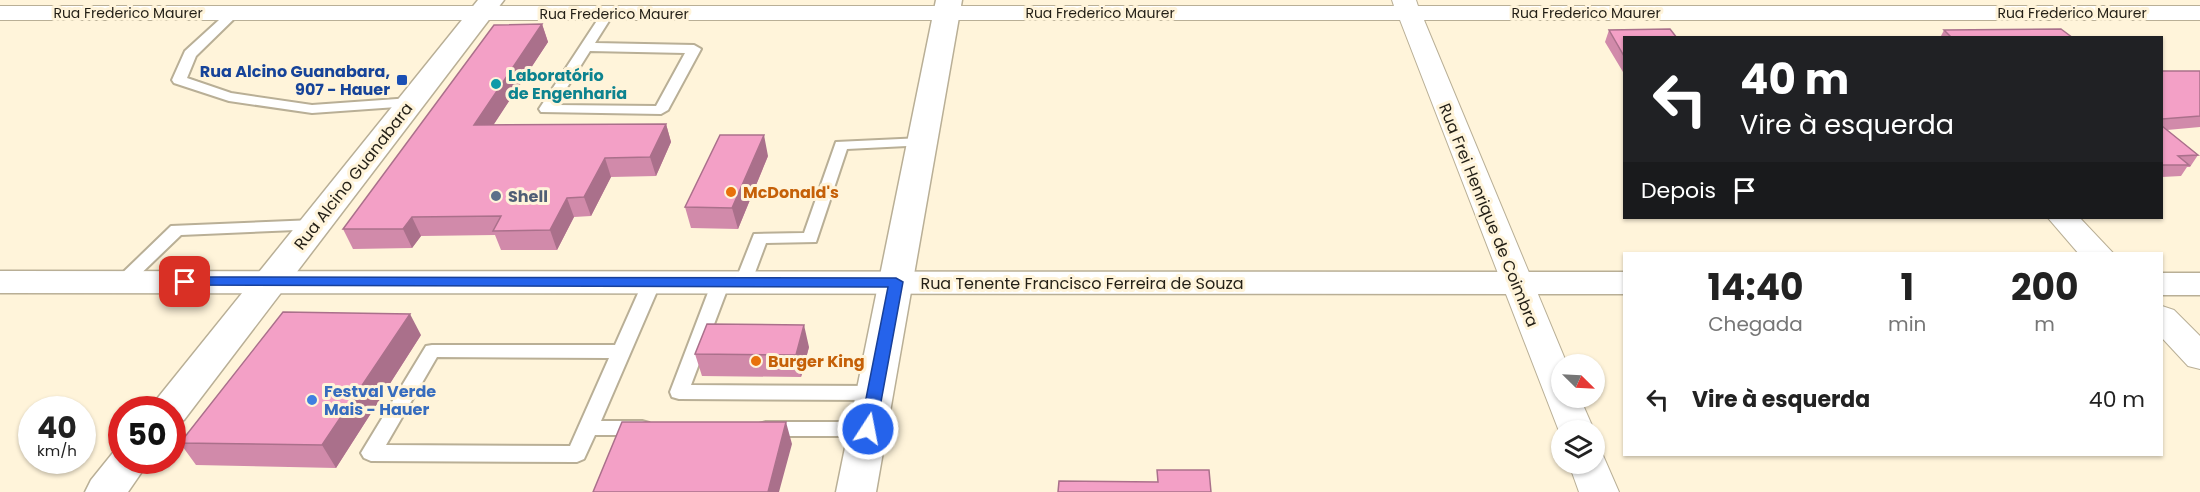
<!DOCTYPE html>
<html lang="pt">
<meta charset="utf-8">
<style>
:root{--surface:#fff;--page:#f2f2f2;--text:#222;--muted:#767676}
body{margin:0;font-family:Poppins,sans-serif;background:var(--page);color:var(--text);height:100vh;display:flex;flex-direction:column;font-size:22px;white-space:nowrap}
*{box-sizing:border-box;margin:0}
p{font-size:20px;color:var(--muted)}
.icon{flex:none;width:33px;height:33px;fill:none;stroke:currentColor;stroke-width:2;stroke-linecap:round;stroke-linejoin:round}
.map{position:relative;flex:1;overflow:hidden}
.side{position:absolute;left:1623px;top:252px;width:540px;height:204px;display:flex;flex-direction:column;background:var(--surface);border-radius:0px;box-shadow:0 2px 4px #0004}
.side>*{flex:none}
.guide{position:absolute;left:1623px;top:36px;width:540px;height:183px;border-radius:0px;box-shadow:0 2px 4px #0004;background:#202124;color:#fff;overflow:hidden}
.needle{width:39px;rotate:114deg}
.controls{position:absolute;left:1551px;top:354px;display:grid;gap:12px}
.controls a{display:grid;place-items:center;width:54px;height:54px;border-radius:50%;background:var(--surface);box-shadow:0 2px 4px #0004;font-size:30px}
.speed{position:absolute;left:18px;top:396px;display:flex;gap:12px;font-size:30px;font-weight:700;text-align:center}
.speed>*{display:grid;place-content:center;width:78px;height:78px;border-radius:50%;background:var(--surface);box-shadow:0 2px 4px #0004;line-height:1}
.speed small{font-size:15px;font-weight:400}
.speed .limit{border:9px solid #d22;background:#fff;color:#111}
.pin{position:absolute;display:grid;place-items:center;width:51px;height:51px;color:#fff;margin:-26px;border-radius:12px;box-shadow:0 3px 9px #0006}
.me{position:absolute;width:66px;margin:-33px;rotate:11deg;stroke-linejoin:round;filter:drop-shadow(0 0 4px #0008)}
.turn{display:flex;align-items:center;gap:21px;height:126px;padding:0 18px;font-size:27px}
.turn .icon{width:78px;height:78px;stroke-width:2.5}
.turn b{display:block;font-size:42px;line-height:51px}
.then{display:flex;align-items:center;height:57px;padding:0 18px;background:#0003;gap:12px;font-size:22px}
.eta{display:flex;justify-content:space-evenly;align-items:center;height:102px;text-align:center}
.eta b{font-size:36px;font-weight:700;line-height:42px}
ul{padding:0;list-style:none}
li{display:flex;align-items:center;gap:18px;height:90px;padding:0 18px}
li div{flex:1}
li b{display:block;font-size:22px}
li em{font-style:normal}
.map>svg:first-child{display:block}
</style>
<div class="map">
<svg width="2200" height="492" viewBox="0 0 2200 492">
<rect width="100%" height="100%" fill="#fff4da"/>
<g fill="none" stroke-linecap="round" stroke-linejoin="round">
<defs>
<path id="service" d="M 234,9 L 240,13 L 196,56 L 187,78 L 231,93 L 312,105 L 411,98 L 418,102 L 411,106 L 312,113 L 229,101 L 174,83 L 172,80 L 185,51 L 230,10 Z
M 608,9 L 614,13 L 595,43 L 694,45 L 701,49 L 668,110 L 661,114 L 541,112 L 539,109 L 604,10 ZM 590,51 L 685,53 L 656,106 L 556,105 Z
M 922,138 L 929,142 L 927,145 L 847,149 L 816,242 L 766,243 L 750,286 L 738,286 L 735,282 L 754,234 L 804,233 L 836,142 Z
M 314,220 L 320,221 L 322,225 L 320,229 L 181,235 L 128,286 L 116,286 L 113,282 L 171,226 Z
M 652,276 L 658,278 L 661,282 L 601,421 L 642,421 L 649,423 L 652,428 L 649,433 L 642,435 L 595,435 L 584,459 L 577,462 L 371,461 L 364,458 L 361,453 L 364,448 L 426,346 L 432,345 L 615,345 L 643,282 L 646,278 ZM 437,357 L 609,358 L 570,446 L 386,445 Z
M 721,276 L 727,278 L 730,282 L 691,385 L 875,386 L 882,388 L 884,393 L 882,398 L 875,400 L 679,399 L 672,397 L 670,392 L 712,282 L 715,278 Z
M 766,422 L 868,422 L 875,424 L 878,429 L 875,434 L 868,436 L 766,436 L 759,434 L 756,429 L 759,424 Z"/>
<path id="minor" d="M 1392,0 L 1416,0 L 1418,6 L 2200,6 L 2200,20 L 1424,20 L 1567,364 L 1562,364 L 1562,398 L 1580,398 L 1594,430 L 1562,430 L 1562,439 L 1400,20 L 0,20 L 0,6 L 1394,6 Z
M 2048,218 L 2080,218 L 2114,254 L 2079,254 Z
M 2162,306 L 2174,310 L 2200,336 L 2200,369 L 2188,366 L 2162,338 Z
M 1594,451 L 1602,453 L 1619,492 L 1579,492 L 1569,464 L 1594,464 Z"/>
<path id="secondary" d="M 478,0 L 504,0 L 184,420 L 172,424 L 172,410 L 151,410 L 156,400 Z
M 936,0 L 962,0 L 876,492 L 836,492 Z
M 122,447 L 122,460 L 150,460 L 128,492 L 85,492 L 91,480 L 116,449 Z"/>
<path id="primary" d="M 0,271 L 1624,272 L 1624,294 L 0,293 Z
M 2162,273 L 2200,273 L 2200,295 L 2162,295 Z"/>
</defs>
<use href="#service" stroke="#b9af96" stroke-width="4"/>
<use href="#minor" stroke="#b9af96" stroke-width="2"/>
<use href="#secondary" stroke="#b9af96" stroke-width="3"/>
<use href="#primary" stroke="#b9af96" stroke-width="3"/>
<use href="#service" fill="#fff" fill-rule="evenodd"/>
<use href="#minor" fill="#fff" fill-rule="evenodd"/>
<use href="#secondary" fill="#fff" fill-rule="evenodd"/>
<use href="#primary" fill="#fff" fill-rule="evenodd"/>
</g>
<path fill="#d18aaa" d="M 542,24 L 548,42 L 493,125 L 666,124 L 671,142 L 656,176 L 611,177 L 591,216 L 574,217 L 557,250 L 501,250 L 495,235 L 421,236 L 412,248 L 353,249 L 343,229 Z
M 1609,30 L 1624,38 L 1624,72 L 1623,72 L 1605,42 Z
M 1944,30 L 2073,38 L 1940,38 Z
M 2162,71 L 2200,71 L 2200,127 L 2167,130 L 2198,155 L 2190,167 L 2187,167 L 2181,176 L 2162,177 Z
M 768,156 L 738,229 L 691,228 L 685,207 Z
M 421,335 L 336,468 L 196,465 L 180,443 Z
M 809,347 L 801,377 L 702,376 L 695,354 Z"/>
<path fill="#aa708b" d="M 542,24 L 548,42 L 481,144 L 474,125 Z
M 666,124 L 671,142 L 656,176 L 650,157 Z
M 764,135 L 768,156 L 738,229 L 732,208 Z
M 605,158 L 611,177 L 591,216 L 584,197 Z
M 567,198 L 574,217 L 557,250 L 550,230 Z
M 412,217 L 421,236 L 412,248 L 403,229 Z
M 410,314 L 421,335 L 336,468 L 322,445 Z
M 804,325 L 809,347 L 801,377 L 796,355 Z
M 786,422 L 792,444 L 779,492 L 768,492 Z"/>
<path fill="#f3a0c6" stroke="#aa708b" stroke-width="1.5" d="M 542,24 L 474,125 L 666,124 L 650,157 L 605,158 L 584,197 L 567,198 L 550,230 L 493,231 L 501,216 L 412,217 L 403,229 L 343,229 L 494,25 Z
M 1670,29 L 1677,38 L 1624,38 L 1624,56 L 1609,30 Z
M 2061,29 L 2073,38 L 1952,38 L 1944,30 Z
M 2162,71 L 2200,71 L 2200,116 L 2162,119 Z
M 2162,126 L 2198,155 L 2178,156 L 2189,165 L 2162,165 Z
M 720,135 L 764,135 L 732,208 L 685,207 Z
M 283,312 L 410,314 L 322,445 L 180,443 Z
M 707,324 L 804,325 L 796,355 L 695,354 Z
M 622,422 L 786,422 L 768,492 L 593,492 Z
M 1157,470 L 1209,470 L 1211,492 L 1058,492 L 1059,481 L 1158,482 Z"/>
<path fill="#2563eb" stroke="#184099" stroke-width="1.5" d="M 185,277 L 896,278 L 903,282 L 876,429 L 874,433 L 862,433 L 860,429 L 888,287 L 180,285 L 178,282 Z"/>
<rect fill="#1a4fb4" stroke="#fff4da" stroke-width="2" x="396" y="74" width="12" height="12" rx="3"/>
<circle fill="#0f9aa8" stroke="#fff4da" stroke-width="2" cx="496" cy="84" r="6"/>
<g fill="#e8710a" stroke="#fff4da" stroke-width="2">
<circle cx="731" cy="192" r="6"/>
<circle cx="756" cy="361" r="6"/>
</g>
<circle fill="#5c6f8a" stroke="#fff4da" stroke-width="2" cx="496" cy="196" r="6"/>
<circle fill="#3f7fe0" stroke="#fff4da" stroke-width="2" cx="312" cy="400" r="6"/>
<g text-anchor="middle" stroke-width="6" stroke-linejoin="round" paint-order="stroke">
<g font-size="14" fill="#231f16" stroke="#fff4da">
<text x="128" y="18">Rua Frederico Maurer</text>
<text x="1100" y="18">Rua Frederico Maurer</text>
<text x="1586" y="18">Rua Frederico Maurer</text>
<text x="2072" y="18">Rua Frederico Maurer</text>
<text x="614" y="19">Rua Frederico Maurer</text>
</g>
<g font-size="16" font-weight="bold" fill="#164399" stroke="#fff4da" text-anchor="end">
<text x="390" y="77">Rua Alcino Guanabara,<tspan x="390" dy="18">907 - Hauer</tspan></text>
</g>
<g font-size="16" font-weight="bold" fill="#0d838f" stroke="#fff4da" text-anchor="start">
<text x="508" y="81">Laboratório<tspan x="508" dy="18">de Engenharia</tspan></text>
</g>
<g font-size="16" fill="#231f16" stroke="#fff4da">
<text transform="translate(353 176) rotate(-52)" y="6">Rua Alcino Guanabara</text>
<text transform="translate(1489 215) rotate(68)" y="6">Rua Frei Henrique de Coimbra</text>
<text x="1082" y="289">Rua Tenente Francisco Ferreira de Souza</text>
</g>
<g font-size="16" font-weight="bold" fill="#c56008" stroke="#fff4da" text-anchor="start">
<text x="743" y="198">McDonald's</text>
<text x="768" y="367">Burger King</text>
</g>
<g font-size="16" font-weight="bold" fill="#4e5e75" stroke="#fff4da" text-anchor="start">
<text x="508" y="202">Shell</text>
</g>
<g font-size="16" font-weight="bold" fill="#366cbe" stroke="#fff4da" text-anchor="start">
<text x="324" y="397">Festval Verde<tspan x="324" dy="18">Mais - Hauer</tspan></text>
</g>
</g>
</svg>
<div class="controls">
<a><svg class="needle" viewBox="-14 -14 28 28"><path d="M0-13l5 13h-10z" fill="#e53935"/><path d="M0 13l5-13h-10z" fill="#767676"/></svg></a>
<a><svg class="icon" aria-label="layers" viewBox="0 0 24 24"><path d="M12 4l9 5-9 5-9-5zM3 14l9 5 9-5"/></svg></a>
</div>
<div class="speed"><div>40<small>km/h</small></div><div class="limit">50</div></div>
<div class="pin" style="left:185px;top:282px;background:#d93025"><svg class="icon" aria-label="arrive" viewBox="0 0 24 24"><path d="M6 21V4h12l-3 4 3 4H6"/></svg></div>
<svg class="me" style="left:868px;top:429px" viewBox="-20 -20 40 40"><circle r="17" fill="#2563eb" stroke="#fff" stroke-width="3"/><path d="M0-11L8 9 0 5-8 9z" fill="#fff"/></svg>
<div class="guide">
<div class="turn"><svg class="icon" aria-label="left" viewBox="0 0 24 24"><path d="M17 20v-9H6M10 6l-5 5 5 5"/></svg><div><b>40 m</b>Vire à esquerda</div></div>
<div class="then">Depois<svg class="icon" aria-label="arrive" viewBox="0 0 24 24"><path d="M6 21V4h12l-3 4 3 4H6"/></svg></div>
</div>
<section class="side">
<div class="eta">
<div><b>14:40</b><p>Chegada</p></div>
<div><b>1</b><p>min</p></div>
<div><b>200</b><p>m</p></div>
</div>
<ul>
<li><svg class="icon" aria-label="left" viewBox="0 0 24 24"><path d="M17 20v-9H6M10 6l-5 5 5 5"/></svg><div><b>Vire à esquerda</b></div><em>40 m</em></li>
</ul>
</section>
</div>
